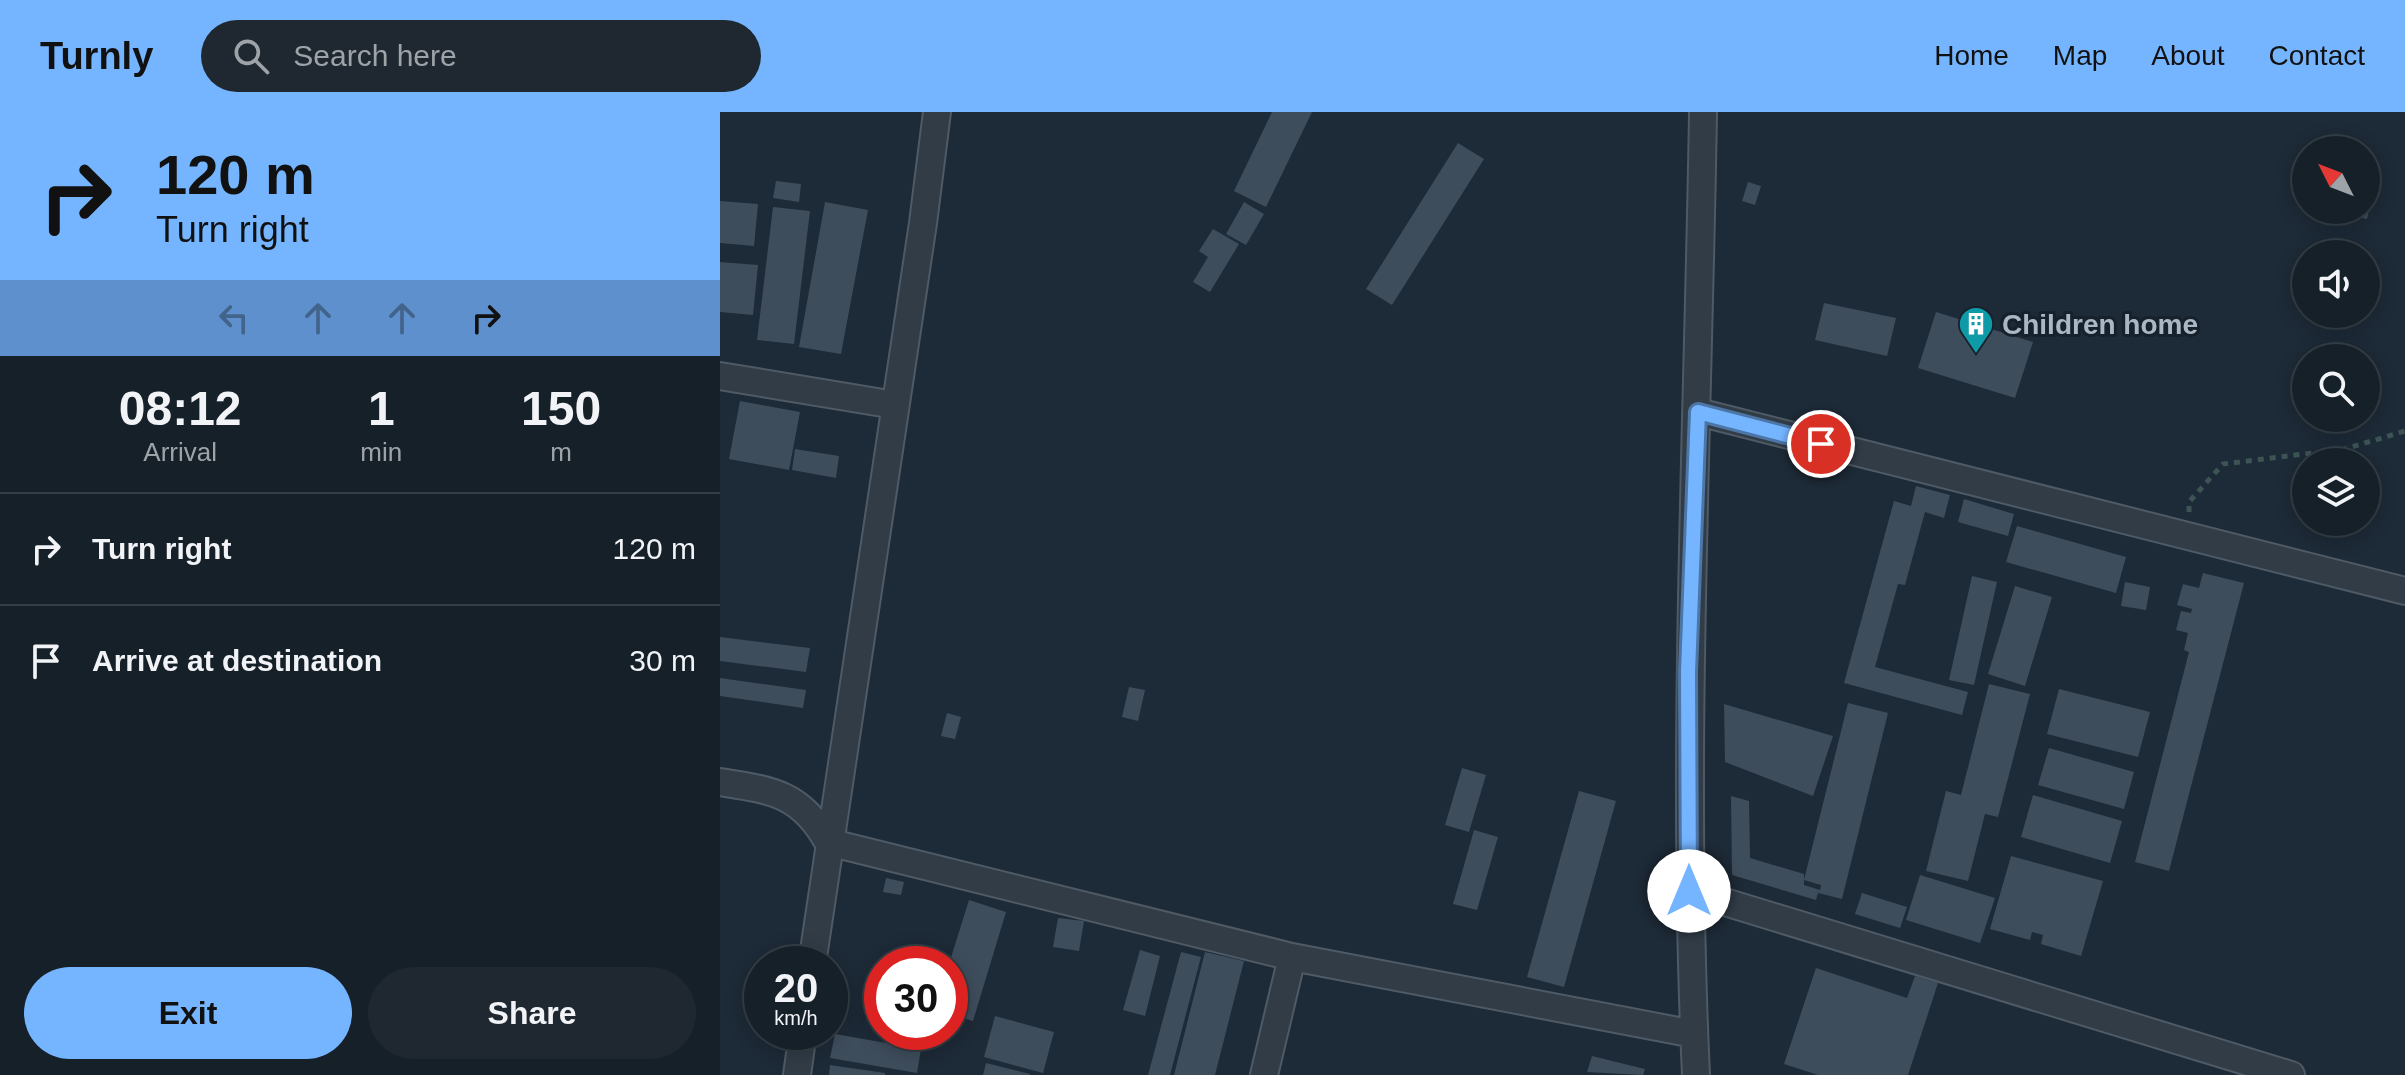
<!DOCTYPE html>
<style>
:root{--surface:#162029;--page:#1f2831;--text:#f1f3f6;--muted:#9ea3a8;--line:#353e46;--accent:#75b5ff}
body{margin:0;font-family:Helvetica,sans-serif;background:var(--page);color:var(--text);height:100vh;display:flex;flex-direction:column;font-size:30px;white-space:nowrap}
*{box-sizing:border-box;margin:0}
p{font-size:26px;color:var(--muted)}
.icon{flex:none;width:44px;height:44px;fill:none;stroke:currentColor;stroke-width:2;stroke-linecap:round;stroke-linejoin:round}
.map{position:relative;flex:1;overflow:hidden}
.panel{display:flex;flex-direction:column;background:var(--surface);width:720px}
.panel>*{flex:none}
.guide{background:#75b5ff;color:#111;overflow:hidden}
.needle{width:52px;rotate:312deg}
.buttons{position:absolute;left:1572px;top:24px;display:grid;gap:16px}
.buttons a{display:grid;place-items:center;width:88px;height:88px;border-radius:50%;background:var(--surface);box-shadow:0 4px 20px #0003,0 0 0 2px var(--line);font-size:40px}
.speed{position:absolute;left:24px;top:834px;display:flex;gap:16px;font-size:40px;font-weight:700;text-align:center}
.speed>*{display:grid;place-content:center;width:104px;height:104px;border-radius:50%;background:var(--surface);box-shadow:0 4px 20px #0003,0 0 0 2px var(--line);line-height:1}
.speed small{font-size:20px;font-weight:400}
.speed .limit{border:12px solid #d22;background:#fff;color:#111}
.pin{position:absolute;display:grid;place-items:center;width:68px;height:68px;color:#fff;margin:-34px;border:4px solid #fff;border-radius:50%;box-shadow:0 2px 8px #0007}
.me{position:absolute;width:88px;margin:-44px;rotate:0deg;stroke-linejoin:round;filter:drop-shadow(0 0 6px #0008)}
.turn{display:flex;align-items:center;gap:28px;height:168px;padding:0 24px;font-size:36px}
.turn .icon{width:104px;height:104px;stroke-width:2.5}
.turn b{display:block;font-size:56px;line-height:68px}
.lanes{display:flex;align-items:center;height:76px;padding:0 24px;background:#0003;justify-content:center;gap:40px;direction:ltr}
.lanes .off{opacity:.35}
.eta{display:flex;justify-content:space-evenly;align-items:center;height:136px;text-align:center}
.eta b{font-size:48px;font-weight:700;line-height:56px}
.cta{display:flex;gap:16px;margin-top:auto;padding:16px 24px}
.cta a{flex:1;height:92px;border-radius:48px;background:var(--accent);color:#111;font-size:32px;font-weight:700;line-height:92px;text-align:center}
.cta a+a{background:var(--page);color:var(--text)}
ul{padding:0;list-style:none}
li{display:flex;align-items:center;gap:24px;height:112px;padding:0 24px;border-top:2px solid var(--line)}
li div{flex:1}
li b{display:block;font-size:30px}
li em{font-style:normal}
header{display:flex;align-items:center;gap:48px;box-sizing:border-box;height:112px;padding:0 40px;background:var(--accent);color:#111}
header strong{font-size:38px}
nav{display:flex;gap:44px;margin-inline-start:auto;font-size:28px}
.search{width:560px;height:72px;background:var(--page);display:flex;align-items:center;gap:20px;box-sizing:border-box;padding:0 28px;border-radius:44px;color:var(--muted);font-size:30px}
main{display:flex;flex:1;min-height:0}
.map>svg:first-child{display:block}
</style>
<header>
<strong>Turnly</strong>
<div class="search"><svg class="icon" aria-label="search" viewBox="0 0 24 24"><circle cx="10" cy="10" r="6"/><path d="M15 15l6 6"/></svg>Search here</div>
<nav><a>Home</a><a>Map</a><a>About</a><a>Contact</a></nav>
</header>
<main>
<section class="panel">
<div class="guide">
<div class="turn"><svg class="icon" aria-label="right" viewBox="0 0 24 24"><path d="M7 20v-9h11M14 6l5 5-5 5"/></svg><div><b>120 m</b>Turn right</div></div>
<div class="lanes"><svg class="icon off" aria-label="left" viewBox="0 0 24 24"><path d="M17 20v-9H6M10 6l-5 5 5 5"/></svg><svg class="icon off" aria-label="ahead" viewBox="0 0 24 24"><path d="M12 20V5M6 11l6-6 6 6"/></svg><svg class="icon off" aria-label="ahead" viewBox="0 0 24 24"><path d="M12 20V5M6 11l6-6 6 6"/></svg><svg class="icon" aria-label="right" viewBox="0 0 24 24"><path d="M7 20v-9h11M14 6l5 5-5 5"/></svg></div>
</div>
<div class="eta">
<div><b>08:12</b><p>Arrival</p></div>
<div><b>1</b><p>min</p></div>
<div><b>150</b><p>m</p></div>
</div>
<ul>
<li><svg class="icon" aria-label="right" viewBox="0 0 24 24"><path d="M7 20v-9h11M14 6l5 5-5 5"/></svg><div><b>Turn right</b></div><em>120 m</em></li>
<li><svg class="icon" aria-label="arrive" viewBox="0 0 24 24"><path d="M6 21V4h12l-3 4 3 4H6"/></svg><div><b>Arrive at destination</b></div><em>30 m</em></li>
</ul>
<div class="cta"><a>Exit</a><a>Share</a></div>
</section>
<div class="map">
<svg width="1685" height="963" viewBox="0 0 1685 963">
<rect width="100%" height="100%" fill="#1d2a37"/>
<path fill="#3e4d5c" d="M 552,0 L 592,0 L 546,95 L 514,79 Z
M 738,31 L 764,47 L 672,193 L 646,177 Z
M 56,69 L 81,72 L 79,90 L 53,86 Z
M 1028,70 L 1041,74 L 1035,93 L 1022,89 Z
M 0,89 L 38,92 L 34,134 L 0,131 Z
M 105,90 L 148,98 L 121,242 L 79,235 Z
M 524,90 L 544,102 L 526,133 L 506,122 Z
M 1646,92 L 1650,93 L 1647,107 L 1622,101 L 1646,98 Z
M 53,95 L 90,99 L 74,232 L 37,228 Z
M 493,117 L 519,132 L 490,180 L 473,170 L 488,145 L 479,139 Z
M 0,150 L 38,153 L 33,203 L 0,200 Z
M 1104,191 L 1176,206 L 1167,244 L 1095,228 Z
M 1216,200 L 1313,230 L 1295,286 L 1198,256 Z
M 20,289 L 80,300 L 69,358 L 9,347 Z
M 75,337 L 119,344 L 116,366 L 72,358 Z
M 1196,374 L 1230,383 L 1224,406 L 1205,400 L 1185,473 L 1178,472 L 1155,555 L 1248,580 L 1242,603 L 1124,571 L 1174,389 L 1191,394 Z
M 1244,387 L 1294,402 L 1288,424 L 1238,410 Z
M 1297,414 L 1406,445 L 1396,481 L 1286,450 Z
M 1483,461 L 1524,471 L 1449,759 L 1415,750 L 1469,540 L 1464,538 L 1468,521 L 1456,518 L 1461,499 L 1471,501 L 1472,497 L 1457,493 L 1463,472 L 1479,476 Z
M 1252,464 L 1277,470 L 1254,573 L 1229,568 Z
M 1405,470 L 1430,475 L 1426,498 L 1401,494 Z
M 1295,474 L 1332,485 L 1305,574 L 1268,562 Z
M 0,525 L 90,536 L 86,560 L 0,549 Z
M 0,566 L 86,578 L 83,596 L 0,584 Z
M 1269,572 L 1310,582 L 1278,705 L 1265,702 L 1248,769 L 1206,759 L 1226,679 L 1241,683 Z
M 409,575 L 425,578 L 418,609 L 402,605 Z
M 1339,577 L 1430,600 L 1418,645 L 1327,622 Z
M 1128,591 L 1168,601 L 1122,787 L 1098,781 L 1096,788 L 1012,763 L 1011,684 L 1029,689 L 1030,746 L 1084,762 L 1084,773 L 1100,778 L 1101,773 L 1084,768 Z
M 1004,592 L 1113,624 L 1093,684 L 1005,650 Z
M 227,601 L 241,605 L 235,627 L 221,624 Z
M 1329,636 L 1414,660 L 1404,697 L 1318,673 Z
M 742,656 L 766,663 L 749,720 L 725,713 Z
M 859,679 L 896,689 L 844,875 L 807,865 Z
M 1313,683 L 1402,709 L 1390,751 L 1301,725 Z
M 754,718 L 778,725 L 757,798 L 733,792 Z
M 1291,744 L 1383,769 L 1361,844 L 1321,832 L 1323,823 L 1312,820 L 1310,828 L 1270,817 Z
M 1200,763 L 1275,786 L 1260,831 L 1186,808 Z
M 166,766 L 184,770 L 181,783 L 163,780 Z
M 1142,781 L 1187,795 L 1180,816 L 1135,802 Z
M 249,788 L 286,800 L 253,909 L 230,902 L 229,852 Z
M 338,806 L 364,809 L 359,839 L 333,835 Z
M 420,838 L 440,844 L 425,904 L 403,898 Z
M 461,840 L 481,845 L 450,963 L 428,963 Z
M 485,840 L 524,849 L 495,963 L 454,963 Z
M 1096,856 L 1187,886 L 1195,864 L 1218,871 L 1188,963 L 1098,963 L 1064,952 Z
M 275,904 L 334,920 L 323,961 L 264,945 Z
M 115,922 L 201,937 L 197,961 L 110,946 Z
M 872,944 L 925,957 L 923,963 L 867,960 Z
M 266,951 L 310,962 L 310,963 L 263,963 Z
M 110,953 L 165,961 L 165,963 L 109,963 Z"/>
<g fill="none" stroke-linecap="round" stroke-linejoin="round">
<defs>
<path id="minor" d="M 0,264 L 175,293
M 978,300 L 1685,479
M 0,670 C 51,678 81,681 108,730 L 572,845 L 974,922
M 969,779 L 1571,963
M 92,852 L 203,111 L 217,0
M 77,963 L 83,920
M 544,963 L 572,845
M 976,963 C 961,642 978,321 983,0"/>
</defs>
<use href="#minor" stroke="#4e5a65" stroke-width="30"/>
<path stroke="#3d5455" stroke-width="5" stroke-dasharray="6 6" stroke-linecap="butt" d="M 1469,400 L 1469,390 L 1503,352 L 1625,337 L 1685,319"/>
<use href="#minor" stroke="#313c47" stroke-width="26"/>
</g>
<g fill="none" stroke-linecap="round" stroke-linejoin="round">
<defs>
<path id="route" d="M 969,779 L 968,560 L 978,300 L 1101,332"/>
</defs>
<use href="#route" stroke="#4c76a6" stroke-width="20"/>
<use href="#route" stroke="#75b5ff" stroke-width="14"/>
</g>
<defs>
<symbol id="building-pin" viewBox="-11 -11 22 30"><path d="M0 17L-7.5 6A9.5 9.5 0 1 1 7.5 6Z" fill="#0f9aa8" stroke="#17212b"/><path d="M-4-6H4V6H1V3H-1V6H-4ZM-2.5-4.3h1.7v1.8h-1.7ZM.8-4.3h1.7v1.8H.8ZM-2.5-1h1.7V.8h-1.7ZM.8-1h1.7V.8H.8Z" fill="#fff"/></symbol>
</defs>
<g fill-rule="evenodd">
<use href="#building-pin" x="1236" y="192" width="40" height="54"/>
</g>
<g text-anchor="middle" stroke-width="6" stroke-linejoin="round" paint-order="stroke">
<g font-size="28" font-weight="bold" fill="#aab7c5" stroke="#17212b" text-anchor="start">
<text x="1282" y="222">Children home</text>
</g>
</g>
</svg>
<div class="buttons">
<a><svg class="needle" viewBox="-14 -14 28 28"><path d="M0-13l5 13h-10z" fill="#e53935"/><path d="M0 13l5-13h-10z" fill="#9ea3a8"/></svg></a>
<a><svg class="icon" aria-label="sound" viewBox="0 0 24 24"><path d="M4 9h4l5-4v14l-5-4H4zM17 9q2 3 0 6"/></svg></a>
<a><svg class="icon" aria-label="search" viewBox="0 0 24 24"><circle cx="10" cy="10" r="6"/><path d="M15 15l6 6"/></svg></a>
<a><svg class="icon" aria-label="layers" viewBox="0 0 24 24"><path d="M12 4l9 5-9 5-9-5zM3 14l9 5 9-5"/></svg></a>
</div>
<div class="speed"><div>20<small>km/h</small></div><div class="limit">30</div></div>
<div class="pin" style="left:1101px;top:332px;background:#d93025"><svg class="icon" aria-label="arrive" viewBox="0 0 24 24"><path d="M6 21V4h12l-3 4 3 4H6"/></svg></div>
<svg class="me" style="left:969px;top:779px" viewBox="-20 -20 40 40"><circle r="19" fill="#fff"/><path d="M0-13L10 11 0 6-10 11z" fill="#75b5ff"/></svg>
</div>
</main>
